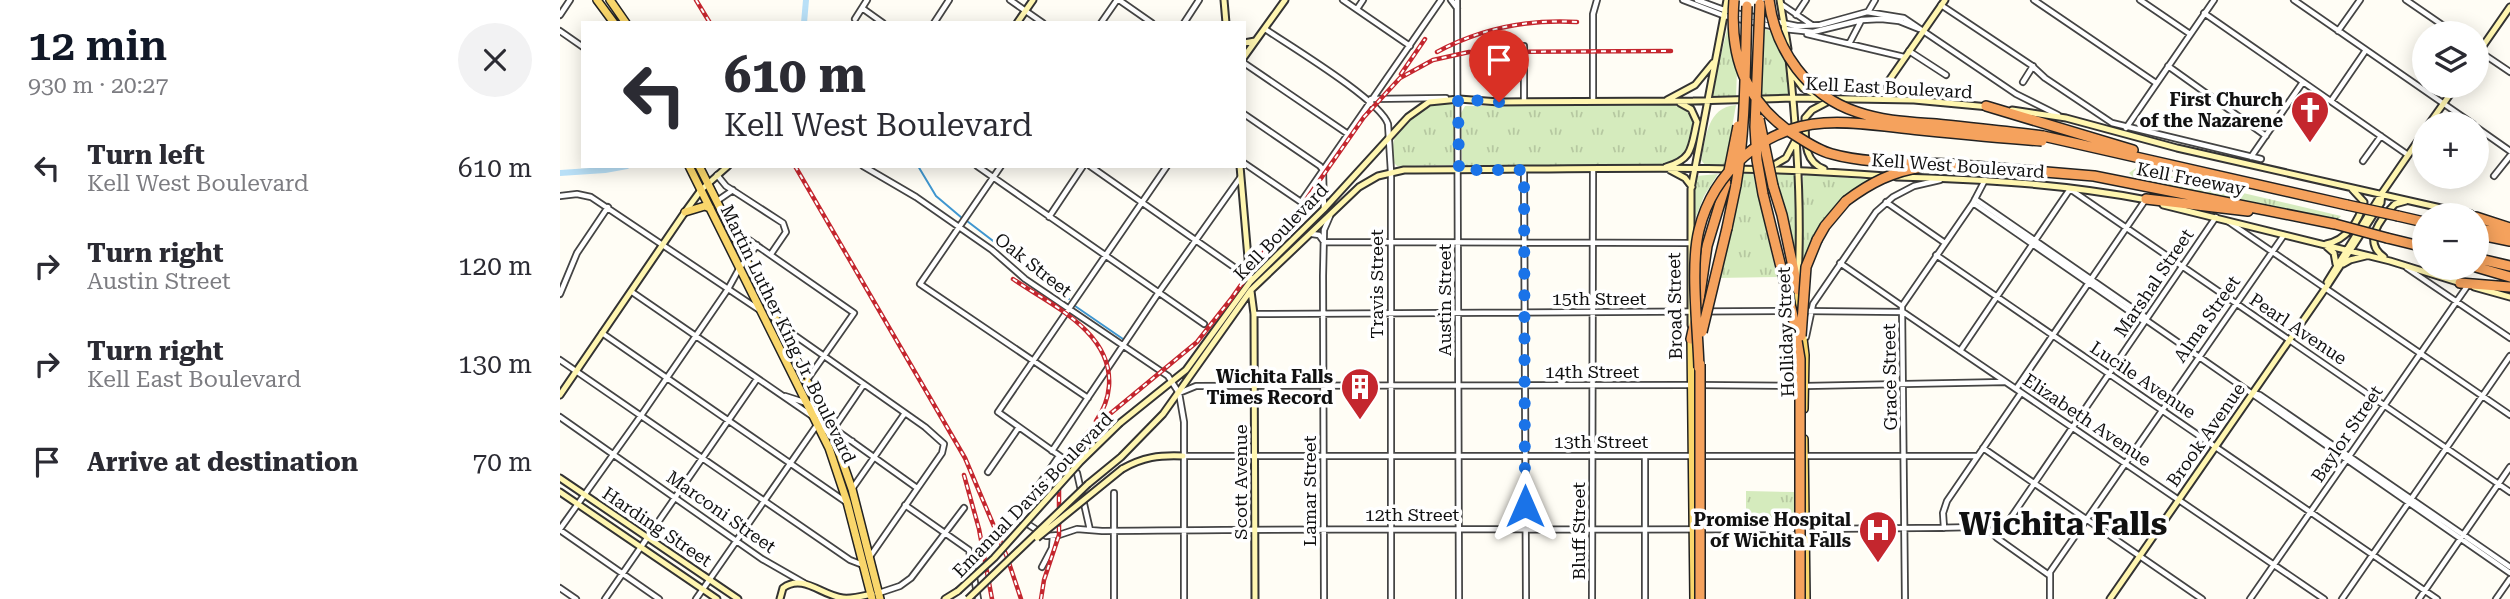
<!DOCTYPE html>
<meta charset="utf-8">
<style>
:root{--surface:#fff;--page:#f2f2f3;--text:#2b2b33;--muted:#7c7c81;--accent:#111827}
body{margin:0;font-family:"Roboto Serif",serif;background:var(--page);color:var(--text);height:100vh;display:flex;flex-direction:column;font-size:26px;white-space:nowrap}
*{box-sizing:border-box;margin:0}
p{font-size:23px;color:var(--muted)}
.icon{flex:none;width:38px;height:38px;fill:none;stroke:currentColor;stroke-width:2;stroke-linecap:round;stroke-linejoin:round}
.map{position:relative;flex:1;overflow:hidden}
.details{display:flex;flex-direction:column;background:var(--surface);width:560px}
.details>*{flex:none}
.top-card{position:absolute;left:21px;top:21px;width:665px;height:147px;border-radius:0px;box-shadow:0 4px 18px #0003;background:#fff;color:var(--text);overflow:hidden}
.buttons{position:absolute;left:1852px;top:21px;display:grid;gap:14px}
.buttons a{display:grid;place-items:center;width:77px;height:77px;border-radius:50%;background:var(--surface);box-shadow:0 4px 18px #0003;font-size:35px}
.pin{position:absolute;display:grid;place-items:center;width:60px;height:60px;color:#fff;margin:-72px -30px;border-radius:50% 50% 50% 0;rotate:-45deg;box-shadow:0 0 7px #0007}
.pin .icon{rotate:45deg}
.me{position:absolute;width:77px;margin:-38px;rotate:0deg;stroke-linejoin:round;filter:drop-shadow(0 0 5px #0008)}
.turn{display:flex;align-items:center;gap:24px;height:147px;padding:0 28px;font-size:32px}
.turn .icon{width:91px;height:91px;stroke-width:2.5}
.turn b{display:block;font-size:49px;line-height:60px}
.round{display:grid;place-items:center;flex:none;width:74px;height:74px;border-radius:37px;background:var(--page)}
.summary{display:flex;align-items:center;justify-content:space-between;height:119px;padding:0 28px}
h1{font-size:42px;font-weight:600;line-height:52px;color:var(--accent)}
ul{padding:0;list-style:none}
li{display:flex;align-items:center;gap:21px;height:98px;padding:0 28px}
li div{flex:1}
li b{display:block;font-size:26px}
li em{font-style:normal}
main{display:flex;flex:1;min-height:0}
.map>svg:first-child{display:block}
</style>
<main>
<section class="details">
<div class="summary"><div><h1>12 min</h1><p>930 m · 20:27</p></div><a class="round"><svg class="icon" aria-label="close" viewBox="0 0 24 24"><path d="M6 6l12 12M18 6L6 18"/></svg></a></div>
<ul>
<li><svg class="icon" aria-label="left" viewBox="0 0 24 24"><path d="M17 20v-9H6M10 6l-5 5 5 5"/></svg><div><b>Turn left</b><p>Kell West Boulevard</p></div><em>610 m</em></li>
<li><svg class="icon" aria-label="right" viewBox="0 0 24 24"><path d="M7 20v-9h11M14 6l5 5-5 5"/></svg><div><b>Turn right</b><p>Austin Street</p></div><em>120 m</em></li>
<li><svg class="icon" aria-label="right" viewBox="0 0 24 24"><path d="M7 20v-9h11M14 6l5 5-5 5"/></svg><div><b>Turn right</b><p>Kell East Boulevard</p></div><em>130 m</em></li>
<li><svg class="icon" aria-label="arrive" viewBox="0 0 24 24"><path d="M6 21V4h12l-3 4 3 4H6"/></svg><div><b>Arrive at destination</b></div><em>70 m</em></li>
</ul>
</section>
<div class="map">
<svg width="1950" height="599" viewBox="0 0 1950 599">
<defs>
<pattern id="grass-tufts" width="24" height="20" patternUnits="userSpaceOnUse" patternTransform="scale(1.75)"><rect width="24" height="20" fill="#d5ebbd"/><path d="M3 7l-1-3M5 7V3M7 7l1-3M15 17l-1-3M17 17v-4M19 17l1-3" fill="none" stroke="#b6c8a1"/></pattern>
</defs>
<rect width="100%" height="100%" fill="#fffdf5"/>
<path fill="url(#grass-tufts)" d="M 1169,22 L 1172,48 L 1177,70 L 1176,98 L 1153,97 L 1151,95 Z
M 1202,28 L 1213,32 L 1225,59 L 1230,94 L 1228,97 L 1200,97 Z
M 882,103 L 891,103 L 895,105 L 894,165 L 837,166 L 833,162 C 833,155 832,147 834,140 C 841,120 863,105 882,103 Z
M 1094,104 C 1104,105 1119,104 1127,110 C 1142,121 1130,156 1115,162 C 1107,165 1096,166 1088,168 L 902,166 L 901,113 L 905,106 Z
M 1176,105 L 1165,166 L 1145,165 L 1141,160 C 1146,138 1147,107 1176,105 Z
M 1576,168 L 1781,216 L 1776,223 L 1573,177 L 1569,173 Z
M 1214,173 L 1237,174 L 1237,260 L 1215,187 Z
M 1158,174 L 1144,196 L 1132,227 L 1136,176 Z
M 1180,174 L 1193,174 L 1217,277 L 1156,278 Z
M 1246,174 L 1314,180 L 1260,226 L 1250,244 L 1240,270 L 1243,236 L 1243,177 Z
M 1186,491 L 1234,492 L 1234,525 L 1186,524 Z"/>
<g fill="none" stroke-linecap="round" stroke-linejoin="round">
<path stroke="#3f96cf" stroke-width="2" d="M 358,166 L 376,196 L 402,218
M 407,221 L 509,299
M 515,306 L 563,339"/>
<path stroke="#b9e0f7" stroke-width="6" d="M 244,23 L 246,0
M 0,173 L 45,170 L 67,166"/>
<defs>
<path id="street" d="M 450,0 L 483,23
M 559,0 L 592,23
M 783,0 L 850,46
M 891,0 L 897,8
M 897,0 L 899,599
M 1123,0 L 1165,16 L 1216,27
M 1137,0 L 1167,11
M 1474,0 L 1596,83
M 1580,0 L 1630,34
M 1734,0 L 1913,124
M 1846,0 L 1894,33
M 1221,4 L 1252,25
M 1381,5 L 1471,65 L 1485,78 L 1552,123 L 1701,159
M 302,8 L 323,23
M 797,9 L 803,0
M 1308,12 L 1315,0
M 1175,13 L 1237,26 L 1260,25 L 1307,12 L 1344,18 L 1456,94 L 1498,115
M 1644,13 L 1848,155
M 0,15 L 10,0
M 1236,15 L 1246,0
M 295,19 L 307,0
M 374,23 L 389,0
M 541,23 L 557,0
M 624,23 L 639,0
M 705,29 C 730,46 820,100 828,124 L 831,172 L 831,599
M 1224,29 L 1253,32 L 1302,20 L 1321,19 L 1339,21 L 1359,29
M 0,31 L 23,47
M 1778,31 L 1800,0
M 1247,34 L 1344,57
M 1289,44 L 1301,21
M 964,46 L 964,101
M 1916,49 L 1950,72
M 1349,51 L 1386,75
M 684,63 L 788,134
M 1608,66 L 1706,136
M 1463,82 L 1473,66
M 811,99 L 886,98
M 1033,100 L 1033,14 L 1037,0
M 1771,101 L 1806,50
M 684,114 L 760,166 L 763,170 L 764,209
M 1916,127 L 1950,151
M 1566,128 L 1654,0
M 1691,157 L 1743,82
M 1803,161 L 1821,136
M 684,163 L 741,202 L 881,0
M 303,166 L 356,197 L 432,250 L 465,279 L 608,376 L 619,393 L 624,422 L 624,599
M 417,166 L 644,324
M 441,166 L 360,284 L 528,398
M 530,166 L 681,272
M 964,170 L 966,599
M 157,175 L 166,186 L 223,223 L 226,232 L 211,254
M 1934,176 L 1950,156
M 0,196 L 17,194 L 31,197 L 198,309
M 1415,199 L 1584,316 L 1586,319
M 157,201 L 173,190
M 1326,202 L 1385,243
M 1413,203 L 1582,320 L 1586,320 L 1950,573
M 489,217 L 523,166
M 1669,222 L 1950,415
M 171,231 L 176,231 L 294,313 L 247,380
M 752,234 L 759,235 L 764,242 L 1130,243
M 1376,255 L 1877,599
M 1280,263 L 1342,306
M 1847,268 L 1950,338
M 72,292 L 252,416
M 0,294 L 17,253 L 48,207
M 1244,311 L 1343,312 L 1764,599
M 694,314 L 1232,311
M 220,325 L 365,427 L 384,444 L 382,453 L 309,558
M 42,333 L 286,502
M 1246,337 L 1253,304 L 1316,212 L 1333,197 L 1354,186 L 1380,180
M 1400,351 L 1510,189 L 1950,492
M 0,360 L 290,560 L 303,565
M 1140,385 L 1245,386 L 1445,382
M 1456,389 L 1586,199
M 619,393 L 636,386 L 1131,385
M 1693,393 L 1700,395 L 1950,567
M 225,396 L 250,404 L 262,420 L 357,488
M 0,417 L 202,559 L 244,583
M 258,421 L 270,435 L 292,441
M 274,428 L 304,384
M 1423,448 L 1642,599
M 492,451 L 599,292 L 680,178
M 499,456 L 457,517 L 486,536 L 499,535 L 517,529 L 542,531 C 837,527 1132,532 1426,527 L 1437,538 L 1489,575
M 623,456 L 1417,456
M 1085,456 L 1085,599
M 428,472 L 459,427
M 292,489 L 345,413
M 554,493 L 554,599
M 345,505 L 409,550 L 418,599
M 1384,528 L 1383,513 L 1387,501 L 1461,393
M 0,529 L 80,417 L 168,289 L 179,269 L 197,245
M 0,530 L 99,599
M 530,530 L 517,473 L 504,459 L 438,412 L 607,166
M 1437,538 L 1656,217
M 482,567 L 492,548 L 493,536
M 0,588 L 16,599
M 319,593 L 340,586 L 351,578 L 404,508
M 45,599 L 197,379
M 136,599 L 257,425
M 764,599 L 763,276 L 764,230 L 770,216
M 1032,599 L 1033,170
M 1345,599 L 1342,306 L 1413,203 L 1425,180
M 1490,599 L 1490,572 L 1724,235
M 1690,599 L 1908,285
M 1782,599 L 1950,356
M 1859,599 L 1950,467
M 1936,599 L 1950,579"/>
<path id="secondary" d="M 664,0 L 666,23
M 1220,0 L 1228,49
M 457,23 L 473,0
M 684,43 L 695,41
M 1916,56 L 1950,7
M 684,57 L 725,0
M 1229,59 C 1237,133 1242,206 1238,280
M 1231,72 L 1243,88 L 1259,97
M 1328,99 L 1328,82 L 1385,0
M 1107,100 L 1135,85 L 1153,63
M 1452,110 L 1506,118 L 1617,148 L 1903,213
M 1869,124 L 1896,86
M 680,166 L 690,281
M 1106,167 C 1133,159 1131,148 1137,122 L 1131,109 L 1120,103
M 1209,168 L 1226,158 L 1235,141
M 1264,169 C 1242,161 1246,137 1245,118 L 1252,110 L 1271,100
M 1110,170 L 1125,178 L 1132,187
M 1336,177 C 1420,179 1504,184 1587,200
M 1603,205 L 1830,261 L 1901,283
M 1766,244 C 1787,240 1799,221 1804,202 L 1792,189
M 1766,246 L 1774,253 L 1776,264
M 1824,257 C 1802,242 1820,219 1835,204 L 1846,201
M 1783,264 L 1790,260 L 1806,256
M 1767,282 L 1822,193 L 1864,132
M 1914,287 L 1950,297
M 691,291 L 694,314 L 695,599
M 1131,325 L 1131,189 L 1167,0
M 0,395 L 125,212 L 141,190 L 168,166
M 560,423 L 626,370 L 690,282 L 764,209 L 848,117 L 869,102 L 899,99 L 939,102 L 1133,101 L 1233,98 L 1354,100 L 1429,107
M 562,469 C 583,457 599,455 623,456
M 0,478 L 178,599
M 528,484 L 561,457 L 603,414 L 691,290 L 799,187 L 818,176 L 844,170 C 1005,170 1166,163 1326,176
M 0,492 L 157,599
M 220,599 L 223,588 C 243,573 262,596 283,598 C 293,599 303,596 312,594
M 385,599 L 398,591
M 1550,599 L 1769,283 L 1821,203 L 1822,193"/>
<path id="primary" d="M 37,0 L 54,23
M 50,0 L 66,23
M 129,166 L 269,448 L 287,502 L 312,599
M 139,166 L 271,429 L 292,489 L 320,599
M 125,212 L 145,206 L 150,208
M 1238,290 L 1240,312
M 1242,330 L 1245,355 L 1244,409
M 1131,339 L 1134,599
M 1244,439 L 1246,599"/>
<path id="highway" d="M 1426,106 L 1573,150
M 1483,136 L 1787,205
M 1389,164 L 1534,176 L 1775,224
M 1213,186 L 1222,215 L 1238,290
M 1586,199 L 1688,211
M 1903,213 L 1910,215
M 1838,216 L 1864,222
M 1916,217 L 1950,228
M 1167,228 L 1176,185
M 1925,230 L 1950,234
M 1916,234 L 1950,241
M 1827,238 L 1864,247
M 1257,240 L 1265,226 L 1286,201
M 1916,258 L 1950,266
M 1916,267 L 1950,277
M 1900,283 L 1950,287
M 1138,307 L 1147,246 L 1166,183
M 1131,339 L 1135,321"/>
</defs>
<use href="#street" stroke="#444" stroke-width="8"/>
<use href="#secondary" stroke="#333" stroke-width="9"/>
<use href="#primary" stroke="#222" stroke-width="10"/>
<use href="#highway" stroke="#222" stroke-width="12"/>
<use href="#street" stroke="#fff" stroke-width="4.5"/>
<use href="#secondary" stroke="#fff6b0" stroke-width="5"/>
<use href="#primary" stroke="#f9d66b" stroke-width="7"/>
<use href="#highway" stroke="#f5a25d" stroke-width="9"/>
<defs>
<path id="rail" d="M 136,0 L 150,23
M 877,52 C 922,28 967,19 1017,22
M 841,74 L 865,39
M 235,166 L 405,458 L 447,557 L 461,599
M 453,279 C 491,305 553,332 549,386 C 548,399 543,411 536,421
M 404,475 L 419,529 L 432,599
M 481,599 L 484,580 L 499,535 L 499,481 L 501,469 L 510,454 L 528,432 L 637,342 L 671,299 L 709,245 L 743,204 L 804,117 L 840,78 L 873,60 L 909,52 L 1111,51"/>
</defs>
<use href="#rail" stroke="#c4262e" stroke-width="4.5"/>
<use href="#rail" stroke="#fff" stroke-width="2" stroke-dasharray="5" stroke-linecap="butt"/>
<defs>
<path id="secondary-bridge" d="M 477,538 L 562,469
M 398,591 L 434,558 L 520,462 L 560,423
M 408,599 L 528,484"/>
<path id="highway-bridge" d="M 1174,0 C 1169,58 1187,106 1238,137 C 1249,144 1260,151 1272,154 C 1307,164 1352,162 1389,164
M 1209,0 C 1215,50 1248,96 1297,112 C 1323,121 1349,122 1376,124 C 1412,128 1448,131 1483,136
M 1200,4 L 1195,127 L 1197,160 L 1203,194 L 1233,316 L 1240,359 L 1240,599
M 1199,119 L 1213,186
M 1169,171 L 1178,126
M 1176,185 C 1186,126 1185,65 1187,6
M 1286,201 C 1310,183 1333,171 1363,167
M 1787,205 L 1838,216
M 1775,224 L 1827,238
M 1142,332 L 1167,228
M 1241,336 L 1246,267 L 1257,240
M 1140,364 L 1140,599
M 1139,368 C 1138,329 1130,266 1139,230 C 1153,172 1204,127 1264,123 C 1296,121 1328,127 1360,130 C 1400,134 1441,138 1482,141"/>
</defs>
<use href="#secondary-bridge" stroke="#333" stroke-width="9" stroke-linecap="butt"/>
<use href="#highway-bridge" stroke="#222" stroke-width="12" stroke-linecap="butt"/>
<use href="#secondary-bridge" stroke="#fff6b0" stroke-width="5"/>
<use href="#highway-bridge" stroke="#f5a25d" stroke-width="9"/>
</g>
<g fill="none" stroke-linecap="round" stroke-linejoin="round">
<path stroke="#1a73e8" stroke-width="12" stroke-dasharray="0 21.6" d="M 939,102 L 898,99 L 899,170 L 964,170 L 965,506"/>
</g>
<defs>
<symbol id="church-pin" viewBox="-11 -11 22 30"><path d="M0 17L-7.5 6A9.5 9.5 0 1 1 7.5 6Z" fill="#c4262e" stroke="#fff"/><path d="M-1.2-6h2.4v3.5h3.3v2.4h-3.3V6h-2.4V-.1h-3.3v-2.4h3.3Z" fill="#fff"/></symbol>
<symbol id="building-pin" viewBox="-11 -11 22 30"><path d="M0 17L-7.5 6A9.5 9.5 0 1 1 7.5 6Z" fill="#c4262e" stroke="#fff"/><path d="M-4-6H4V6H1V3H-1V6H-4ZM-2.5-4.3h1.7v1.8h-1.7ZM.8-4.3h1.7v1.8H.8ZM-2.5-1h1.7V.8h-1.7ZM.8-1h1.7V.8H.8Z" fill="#fff"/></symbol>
<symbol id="hospital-pin" viewBox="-11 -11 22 30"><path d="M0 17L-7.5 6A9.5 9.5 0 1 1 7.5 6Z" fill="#c4262e" stroke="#fff"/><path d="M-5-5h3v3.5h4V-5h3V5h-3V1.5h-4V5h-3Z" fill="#fff"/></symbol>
</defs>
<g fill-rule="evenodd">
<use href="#church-pin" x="1728" y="88" width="44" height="60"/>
<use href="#building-pin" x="778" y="365" width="44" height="60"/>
<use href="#hospital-pin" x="1296" y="508" width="44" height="60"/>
</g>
<g text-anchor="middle" stroke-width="7" stroke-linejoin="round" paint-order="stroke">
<g font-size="18" fill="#111" stroke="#fff">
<text transform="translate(1329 88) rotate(3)" y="6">Kell East Boulevard</text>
<text transform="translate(1398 166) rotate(4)" y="6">Kell West Boulevard</text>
<text transform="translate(1631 179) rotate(11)" y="6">Kell Freeway</text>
<text transform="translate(721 232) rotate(-46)" y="6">Kell Boulevard</text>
<text transform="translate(473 265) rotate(38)" y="6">Oak Street</text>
<text transform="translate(1594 283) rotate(-56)" y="6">Marshal Street</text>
<text transform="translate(817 284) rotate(-90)" y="6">Travis Street</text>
<text x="1039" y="305">15th Street</text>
<text transform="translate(885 300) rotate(-90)" y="6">Austin Street</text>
<text transform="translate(1115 306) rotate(-91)" y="6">Broad Street</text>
<text transform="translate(1647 319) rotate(-55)" y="6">Alma Street</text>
<text transform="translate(1738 329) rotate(34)" y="6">Pearl Avenue</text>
<text transform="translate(1226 332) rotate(-92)" y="6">Holliday Street</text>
<text transform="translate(228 334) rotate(64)" y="6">Martin Luther King Jr. Boulevard</text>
<text x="1032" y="378">14th Street</text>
<text transform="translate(1330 377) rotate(-91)" y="6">Grace Street</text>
<text transform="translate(1583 380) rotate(34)" y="6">Lucile Avenue</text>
<text transform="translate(1527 420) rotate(34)" y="6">Elizabeth Avenue</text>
<text transform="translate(1787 434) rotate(-56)" y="6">Baylor Street</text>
<text transform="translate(1646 435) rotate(-55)" y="6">Brook Avenue</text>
<text x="1041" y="448">13th Street</text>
<text transform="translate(681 482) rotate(-90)" y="6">Scott Avenue</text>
<text transform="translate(750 491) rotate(-90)" y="6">Lamar Street</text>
<text transform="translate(473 495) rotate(-46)" y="6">Emanual Davis Boulevard</text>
<text transform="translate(161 512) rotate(35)" y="6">Marconi Street</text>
<text x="852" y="521">12th Street</text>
<text transform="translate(97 527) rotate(34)" y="6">Harding Street</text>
<text transform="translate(1019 531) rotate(-90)" y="6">Bluff Street</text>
</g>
<g font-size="18" font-weight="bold" fill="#111" stroke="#fff" text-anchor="end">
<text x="1723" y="106">First Church<tspan x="1723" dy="21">of the Nazarene</tspan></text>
<text x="773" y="383">Wichita Falls<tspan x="773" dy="21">Times Record</tspan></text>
<text x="1291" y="526">Promise Hospital<tspan x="1291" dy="21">of Wichita Falls</tspan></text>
</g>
<g font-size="32" font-weight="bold" fill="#111" stroke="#fff">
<text x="1503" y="535">Wichita Falls</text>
</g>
</g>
</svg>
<div class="buttons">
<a><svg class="icon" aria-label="layers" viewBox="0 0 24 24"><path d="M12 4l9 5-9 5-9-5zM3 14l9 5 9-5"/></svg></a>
<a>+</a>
<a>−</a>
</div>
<div class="pin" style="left:939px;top:102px;background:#d93025"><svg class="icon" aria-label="arrive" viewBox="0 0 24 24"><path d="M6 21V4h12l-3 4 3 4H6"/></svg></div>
<svg class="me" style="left:965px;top:506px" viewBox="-20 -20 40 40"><path d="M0-17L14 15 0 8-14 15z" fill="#1a73e8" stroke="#fff" stroke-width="4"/></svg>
<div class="top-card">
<div class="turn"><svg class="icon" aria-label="left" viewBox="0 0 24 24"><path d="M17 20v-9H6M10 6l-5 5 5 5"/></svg><div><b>610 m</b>Kell West Boulevard</div></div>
</div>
</div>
</main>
